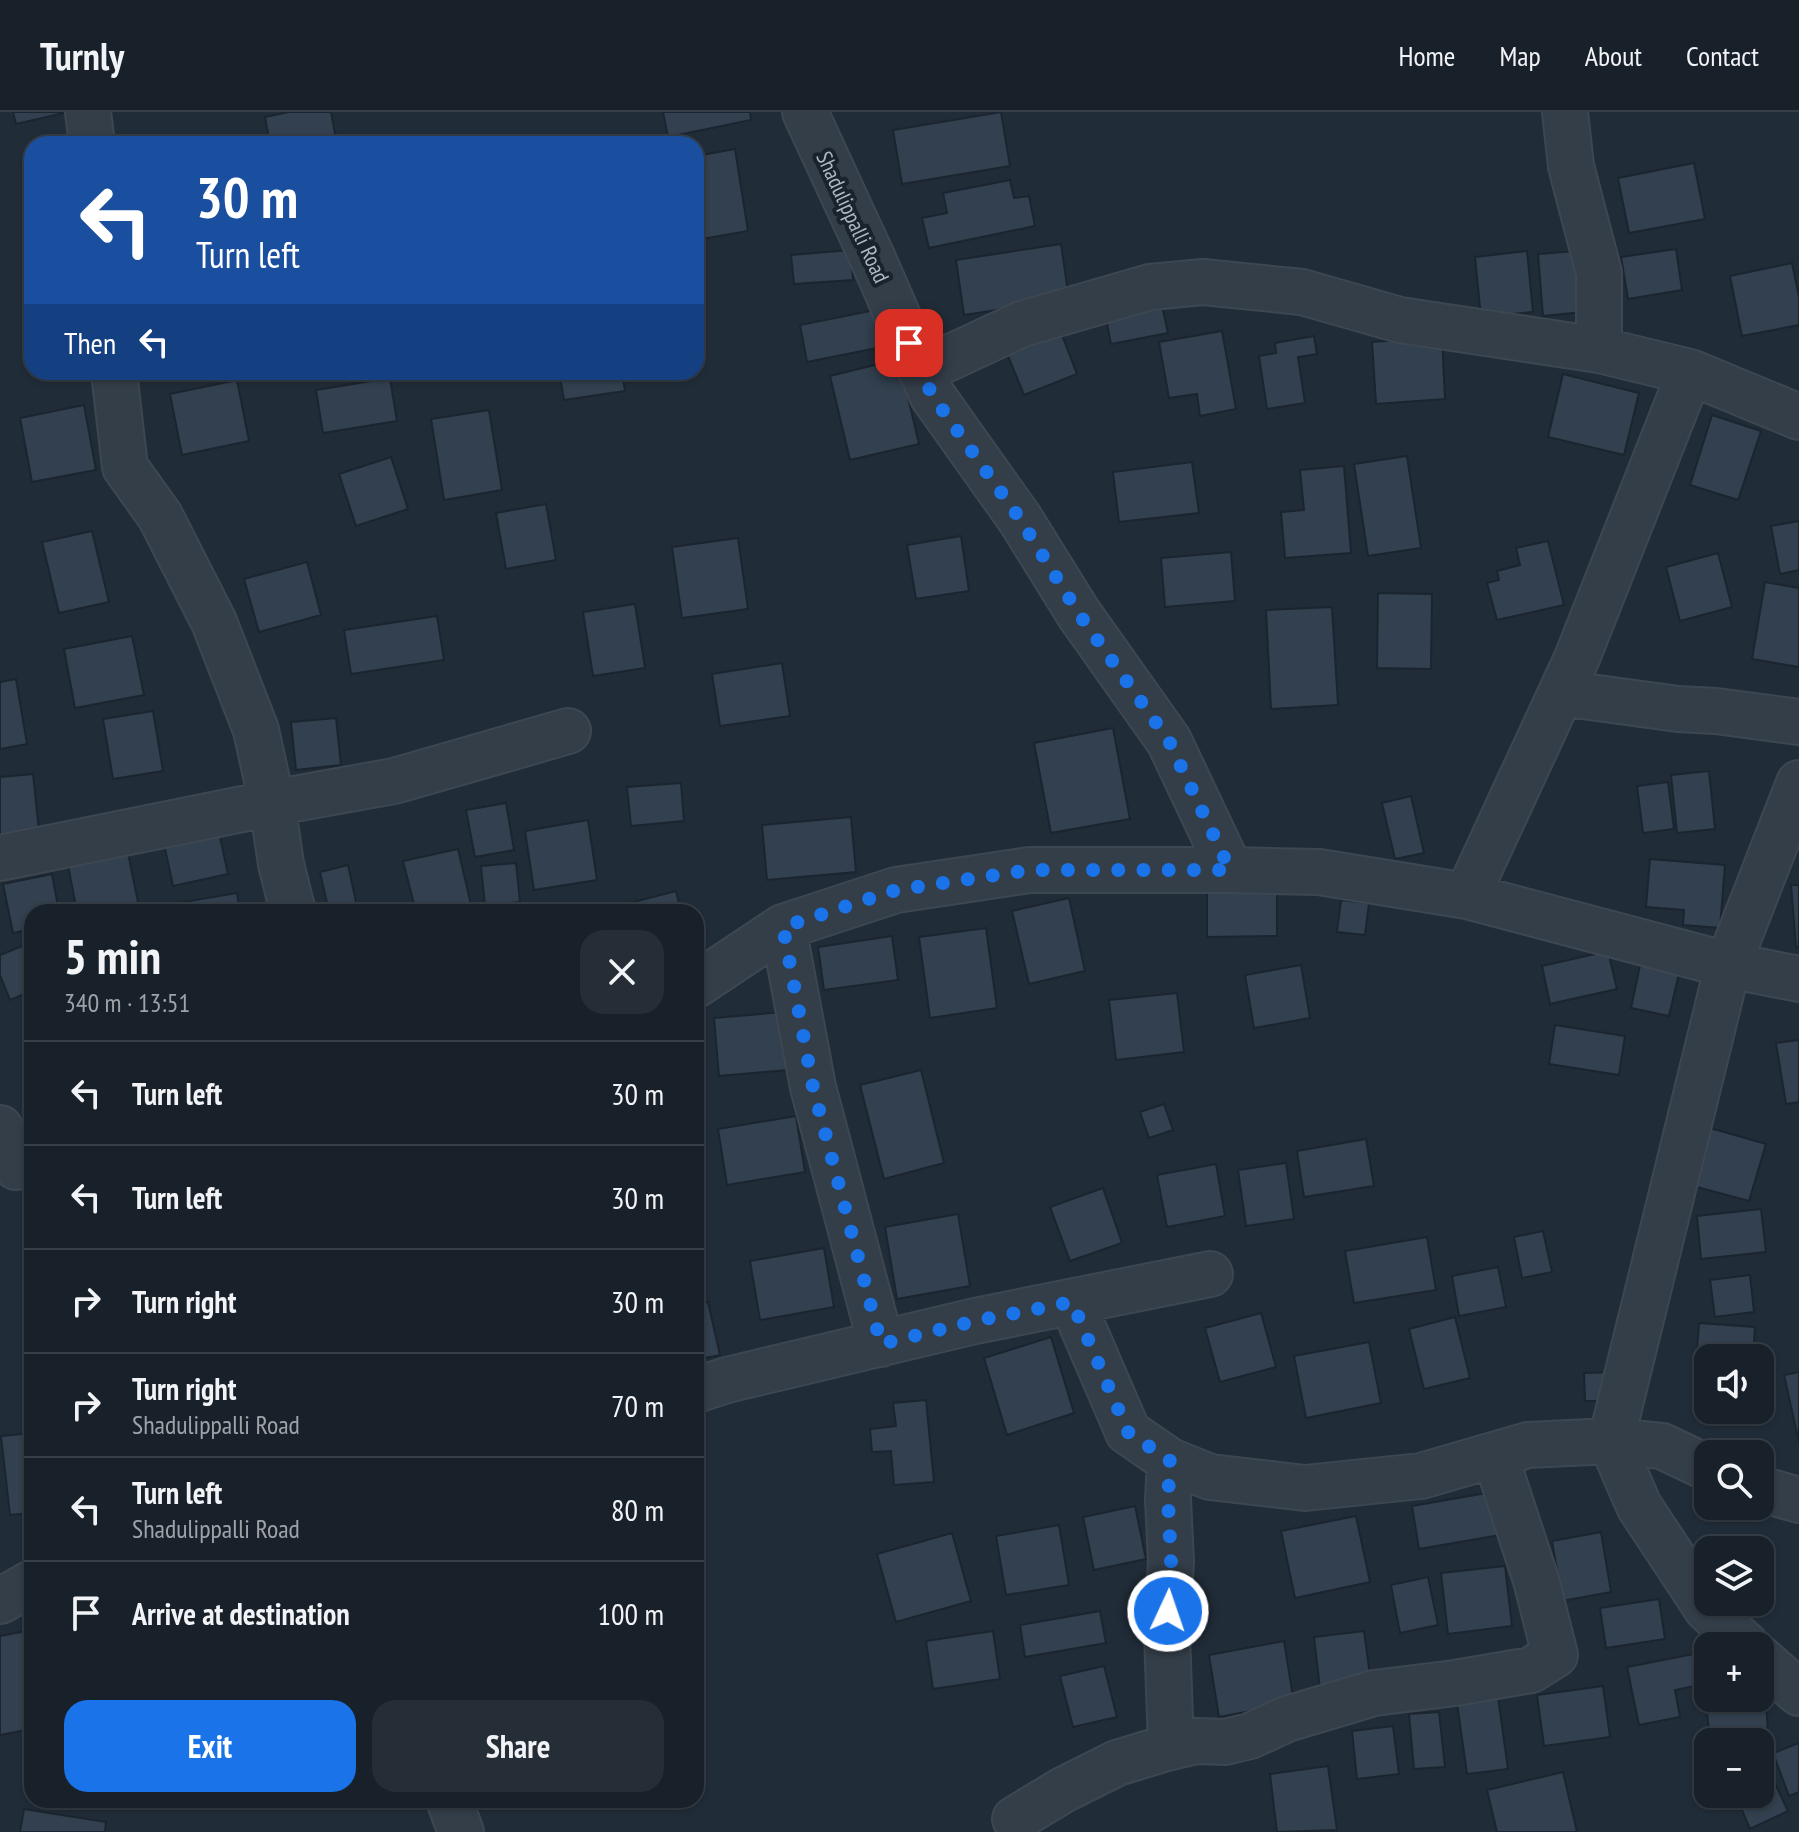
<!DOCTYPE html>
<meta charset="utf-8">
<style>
:root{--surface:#18212a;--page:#252e36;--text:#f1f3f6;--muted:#9fa3a8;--line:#363e47;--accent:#1a73e8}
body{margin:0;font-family:"PT Sans Narrow",sans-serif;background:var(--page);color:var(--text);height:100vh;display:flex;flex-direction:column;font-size:30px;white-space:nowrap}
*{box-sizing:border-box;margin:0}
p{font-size:26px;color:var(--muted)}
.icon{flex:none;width:44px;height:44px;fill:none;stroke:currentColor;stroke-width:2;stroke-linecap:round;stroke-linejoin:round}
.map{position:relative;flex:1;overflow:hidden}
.sheet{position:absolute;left:24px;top:792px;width:680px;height:904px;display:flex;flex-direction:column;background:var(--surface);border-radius:24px;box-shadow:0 2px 6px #0004,0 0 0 2px var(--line)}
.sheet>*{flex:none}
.top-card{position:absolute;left:24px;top:24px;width:680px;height:244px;border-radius:24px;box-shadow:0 2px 6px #0004,0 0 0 2px var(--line);background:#1a4fa0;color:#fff;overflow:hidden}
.controls{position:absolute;left:1694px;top:1232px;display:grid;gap:16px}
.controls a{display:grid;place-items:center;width:80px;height:80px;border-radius:16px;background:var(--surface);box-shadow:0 2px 6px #0004,0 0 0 2px var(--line);font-size:40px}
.pin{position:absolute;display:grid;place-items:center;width:68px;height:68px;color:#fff;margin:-34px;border-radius:16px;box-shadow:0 4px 12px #0006}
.me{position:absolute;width:88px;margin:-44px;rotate:3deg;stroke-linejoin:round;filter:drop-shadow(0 0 6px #0008)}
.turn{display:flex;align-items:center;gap:28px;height:168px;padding:0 40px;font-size:36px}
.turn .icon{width:104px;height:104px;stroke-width:2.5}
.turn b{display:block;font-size:56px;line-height:68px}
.then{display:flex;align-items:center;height:76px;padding:0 40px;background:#0003;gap:16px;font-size:30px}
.round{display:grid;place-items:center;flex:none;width:84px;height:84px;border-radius:24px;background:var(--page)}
.overview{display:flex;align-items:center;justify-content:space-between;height:136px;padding:0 40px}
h1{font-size:48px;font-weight:600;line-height:60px}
.action{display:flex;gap:16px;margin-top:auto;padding:16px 40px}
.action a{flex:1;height:92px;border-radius:24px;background:var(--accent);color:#fff;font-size:32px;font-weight:600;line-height:92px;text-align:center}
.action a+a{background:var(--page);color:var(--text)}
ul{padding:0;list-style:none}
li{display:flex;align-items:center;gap:24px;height:104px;padding:0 40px;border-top:2px solid var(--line)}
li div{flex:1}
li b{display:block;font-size:30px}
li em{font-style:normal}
header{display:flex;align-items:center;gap:48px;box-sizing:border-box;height:112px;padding:0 40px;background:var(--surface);border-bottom:2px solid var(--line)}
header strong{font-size:38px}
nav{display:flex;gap:44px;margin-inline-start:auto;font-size:28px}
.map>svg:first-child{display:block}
</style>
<header>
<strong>Turnly</strong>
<nav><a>Home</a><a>Map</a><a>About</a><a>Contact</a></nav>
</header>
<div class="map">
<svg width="1799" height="1720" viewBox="0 0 1799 1720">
<rect width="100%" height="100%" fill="#202c38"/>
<path fill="#32404f" stroke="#1b252f" stroke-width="2" d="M 13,0 L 63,0 L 64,1 L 16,12 Z
M 289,0 L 331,0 L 337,32 L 270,32 L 265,5 Z
M 663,0 L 750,0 L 751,8 L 668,25 Z
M 1001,0 L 1010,54 L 902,72 L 893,18 Z
M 735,37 L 748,119 L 696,128 L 696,44 Z
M 1694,51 L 1705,107 L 1629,121 L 1618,66 Z
M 1010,68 L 1014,86 L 1029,84 L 1035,114 L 929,136 L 922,106 L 947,101 L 943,81 Z
M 1061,132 L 1069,187 L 964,203 L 956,148 Z
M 1676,137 L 1682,178 L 1628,187 L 1621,145 Z
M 851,138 L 853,168 L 794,172 L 791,143 Z
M 1527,139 L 1533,200 L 1481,205 L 1475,145 Z
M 1577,139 L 1583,200 L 1543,204 L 1538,142 Z
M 1792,151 L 1799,185 L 1799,213 L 1742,224 L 1730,164 Z
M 1161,189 L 1168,221 L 1111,232 L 1105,201 Z
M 875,198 L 882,235 L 807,250 L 800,213 Z
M 1060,218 L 1077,262 L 1024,283 L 1006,239 Z
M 1222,219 L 1236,297 L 1200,304 L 1197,282 L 1169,286 L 1159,230 Z
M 1314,224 L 1317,242 L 1298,245 L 1305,291 L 1267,297 L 1259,244 L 1276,241 L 1275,231 Z
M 1442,225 L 1445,287 L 1376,292 L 1372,230 Z
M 899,247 L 919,332 L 850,348 L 830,264 Z
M 306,260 L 347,260 L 308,269 Z
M 559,260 L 622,260 L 625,279 L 564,288 Z
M 1563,262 L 1639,281 L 1624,343 L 1548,325 Z
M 390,266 L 397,309 L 323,321 L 316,278 Z
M 237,268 L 249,329 L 182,343 L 170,282 Z
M 84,293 L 96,358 L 32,370 L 20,306 Z
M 489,298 L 502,378 L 444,388 L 431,307 Z
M 1712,303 L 1761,319 L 1738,388 L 1690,373 Z
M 1407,344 L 1421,436 L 1368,444 L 1354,352 Z
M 391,345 L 408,397 L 356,414 L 339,362 Z
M 1192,350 L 1199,401 L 1119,410 L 1113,360 Z
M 1344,354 L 1351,441 L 1285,446 L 1281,400 L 1304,398 L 1300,358 Z
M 546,392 L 556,448 L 506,457 L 496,401 Z
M 1799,409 L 1799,458 L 1780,462 L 1771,414 Z
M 92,419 L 109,490 L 59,501 L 42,430 Z
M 961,424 L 969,479 L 916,487 L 907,433 Z
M 738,426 L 748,497 L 682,506 L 672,435 Z
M 1548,429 L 1564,493 L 1497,508 L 1487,471 L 1499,468 L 1497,459 L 1520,453 L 1516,436 Z
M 1231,440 L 1235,489 L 1165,495 L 1161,446 Z
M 1718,441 L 1732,495 L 1680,509 L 1666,455 Z
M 307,450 L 321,503 L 259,520 L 244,467 Z
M 1765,470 L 1799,476 L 1799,555 L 1752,547 Z
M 1378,481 L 1432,482 L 1431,557 L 1377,556 Z
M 635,492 L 645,556 L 593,564 L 583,500 Z
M 1332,495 L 1338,593 L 1271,597 L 1266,498 Z
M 437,504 L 444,548 L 351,562 L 344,518 Z
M 132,524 L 144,583 L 75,596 L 64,537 Z
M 782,551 L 790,604 L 720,614 L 712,562 Z
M 16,567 L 27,632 L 0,637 L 0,570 Z
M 153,599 L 163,659 L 113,667 L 103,607 Z
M 336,606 L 341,653 L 296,658 L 291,610 Z
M 1113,616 L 1130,707 L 1051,721 L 1034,631 Z
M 1709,659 L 1715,717 L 1677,721 L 1671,663 Z
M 33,662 L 39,719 L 0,723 L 0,665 Z
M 1668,670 L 1674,717 L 1643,721 L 1637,674 Z
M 681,671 L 684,709 L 631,714 L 627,675 Z
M 1411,684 L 1424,741 L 1395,747 L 1382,691 Z
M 506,691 L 514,738 L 475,745 L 466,698 Z
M 851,705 L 856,760 L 767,768 L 762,713 Z
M 216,706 L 228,762 L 173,774 L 161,718 Z
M 588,708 L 597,768 L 534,778 L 525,719 Z
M 127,736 L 140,800 L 77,800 L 67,748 Z
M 458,737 L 472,797 L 461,800 L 416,800 L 403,749 Z
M 1650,747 L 1725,753 L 1720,816 L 1683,813 L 1684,798 L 1646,795 Z
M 516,751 L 520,790 L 485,794 L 481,754 Z
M 348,753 L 358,799 L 329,800 L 320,760 Z
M 52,762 L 59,800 L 32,800 L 32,817 L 13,821 L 3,772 Z
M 1791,773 L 1799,773 L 1799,835 L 1796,835 Z
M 676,779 L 681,800 L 611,800 L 610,796 Z
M 1277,780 L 1277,824 L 1207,825 L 1207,781 Z
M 237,781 L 240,800 L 166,800 L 165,793 Z
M 1069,786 L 1085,859 L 1029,872 L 1012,799 Z
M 1341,788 L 1369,791 L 1365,823 L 1337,820 Z
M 986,816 L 997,896 L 930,906 L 919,825 Z
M 892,824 L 898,868 L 824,878 L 818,835 Z
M 32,830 L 32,879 L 10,888 L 0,863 L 0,843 Z
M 1608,839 L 1617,877 L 1550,892 L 1542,854 Z
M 1642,844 L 1681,853 L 1669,904 L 1631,896 Z
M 1301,853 L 1310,906 L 1254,916 L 1245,863 Z
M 1177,881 L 1184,940 L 1116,948 L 1109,888 Z
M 783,900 L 788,958 L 719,964 L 714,906 Z
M 1555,913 L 1625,924 L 1619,963 L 1549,952 Z
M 1799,928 L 1799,990 L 1786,992 L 1776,931 Z
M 921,958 L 944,1051 L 884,1067 L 860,973 Z
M 1164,992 L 1173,1018 L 1149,1026 L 1140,1000 Z
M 796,1004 L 805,1060 L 727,1073 L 718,1017 Z
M 1710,1016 L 1766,1032 L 1749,1089 L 1693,1074 Z
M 1366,1027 L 1374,1074 L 1304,1085 L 1297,1039 Z
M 1286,1051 L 1294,1107 L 1246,1114 L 1238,1058 Z
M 1216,1052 L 1225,1104 L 1167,1115 L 1157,1063 Z
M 1103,1076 L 1122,1131 L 1070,1149 L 1050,1095 Z
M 32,1082 L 32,1114 L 25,1084 Z
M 1761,1097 L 1766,1140 L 1701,1147 L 1697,1104 Z
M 958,1102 L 970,1174 L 897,1187 L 885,1115 Z
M 1543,1119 L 1552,1160 L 1522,1166 L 1514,1125 Z
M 1427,1125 L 1436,1178 L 1354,1191 L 1345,1139 Z
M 824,1136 L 834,1195 L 760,1208 L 750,1149 Z
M 1498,1155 L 1506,1195 L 1459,1204 L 1452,1164 Z
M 1750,1163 L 1754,1200 L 1715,1205 L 1710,1168 Z
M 708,1190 L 720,1243 L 696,1248 L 696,1192 Z
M 1261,1201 L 1276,1255 L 1220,1270 L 1205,1216 Z
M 1455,1205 L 1470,1266 L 1424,1277 L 1409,1217 Z
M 1699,1211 L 1755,1215 L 1753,1246 L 1708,1246 L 1708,1294 L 1693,1292 Z
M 1051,1225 L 1074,1301 L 1007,1323 L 984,1246 Z
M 1369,1230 L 1381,1291 L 1306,1306 L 1294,1244 Z
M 1617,1260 L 1617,1289 L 1585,1289 L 1584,1261 Z
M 1799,1260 L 1799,1330 L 1784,1263 Z
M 926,1288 L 934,1370 L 894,1373 L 891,1339 L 872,1340 L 870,1317 L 896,1314 L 893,1291 Z
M 32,1321 L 32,1401 L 10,1403 L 1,1324 Z
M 1498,1379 L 1506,1422 L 1419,1437 L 1412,1394 Z
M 1135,1394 L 1146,1447 L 1094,1458 L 1083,1405 Z
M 1356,1404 L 1370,1470 L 1295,1486 L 1281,1419 Z
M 1059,1413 L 1069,1473 L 1006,1483 L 996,1424 Z
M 1601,1420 L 1611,1480 L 1562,1489 L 1552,1429 Z
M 952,1421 L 971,1489 L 896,1510 L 877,1442 Z
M 1505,1454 L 1512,1514 L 1448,1522 L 1441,1461 Z
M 1428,1465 L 1438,1513 L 1400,1521 L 1391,1473 Z
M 1659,1487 L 1665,1527 L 1606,1536 L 1600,1496 Z
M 1100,1499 L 1106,1531 L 1025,1545 L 1020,1513 Z
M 32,1518 L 32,1617 L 0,1623 L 0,1524 Z
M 993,1519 L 1000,1567 L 933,1577 L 926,1529 Z
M 1364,1519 L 1371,1571 L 1320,1577 L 1314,1525 Z
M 1284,1529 L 1294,1591 L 1219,1605 L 1209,1543 Z
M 1699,1541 L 1705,1572 L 1675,1578 L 1680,1605 L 1639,1613 L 1627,1555 Z
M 1104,1554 L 1117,1605 L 1073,1615 L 1060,1564 Z
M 1603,1574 L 1610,1625 L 1544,1634 L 1537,1583 Z
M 1760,1578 L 1765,1578 L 1768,1621 L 1710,1626 L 1705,1583 L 1708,1583 L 1708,1586 L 1760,1586 Z
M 1498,1585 L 1508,1657 L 1467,1662 L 1457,1591 Z
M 1439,1600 L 1445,1655 L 1414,1657 L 1409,1602 Z
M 1393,1614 L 1399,1662 L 1357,1667 L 1352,1619 Z
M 1799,1631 L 1799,1680 L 1789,1684 L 1773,1641 Z
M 1760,1640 L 1788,1699 L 1750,1717 L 1735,1682 L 1760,1682 Z
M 1328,1654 L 1337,1718 L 1277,1720 L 1270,1662 Z
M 1563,1660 L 1577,1720 L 1497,1720 L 1487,1678 Z
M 283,1688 L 329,1688 L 284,1695 Z
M 24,1697 L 106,1710 L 105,1720 L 20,1720 Z"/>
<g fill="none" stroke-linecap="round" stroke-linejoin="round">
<defs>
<path id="street" d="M 88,0 L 92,32
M 1565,0 L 1571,54 L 1599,161 L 1599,238
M 921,259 L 1022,212 L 1150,175 L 1203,170 L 1302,180 L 1400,208 L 1599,238 L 1690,260
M 114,260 L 125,355 L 160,404 L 214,510 L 256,618 L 272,691 L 281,752 L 293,800
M 1561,581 L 1678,597 L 1716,599 L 1799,610
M 1799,671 L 1728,853 L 1799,867
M 0,746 L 272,691 L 394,669 L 568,619
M 1467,784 L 1577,546 L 1690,260 L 1799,305
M 783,815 L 813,975 L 881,1232
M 696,873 L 783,815 L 896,778 L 1030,758 L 1230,758 L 1169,629 L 1079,502 L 1020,407 L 932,283 L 873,147 L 805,0
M 0,1016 L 16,1055
M 1072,1190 L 1128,1320 L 1170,1349 L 1210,1365 L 1305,1376 L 1421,1364 L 1528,1333 L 1611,1329 L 1728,853 L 1467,784 L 1319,760 L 1230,758
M 696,1278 L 727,1268 L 975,1209 L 1210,1162
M 1170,1349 L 1168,1387 L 1171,1449 L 1167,1523 L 1171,1634
M 1708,1356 L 1662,1334 L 1611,1329 L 1639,1394 L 1707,1497 L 1747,1534
M 1760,1377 L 1799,1388
M 0,1489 L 32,1471
M 1760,1546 L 1799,1581
M 449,1688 L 461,1720
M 1015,1707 L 1063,1678 L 1117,1651 L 1163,1637 L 1196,1629 L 1225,1630 L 1250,1624 L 1287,1607 L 1374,1581 L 1455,1571 L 1531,1558 L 1555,1543 L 1536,1468 L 1495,1343"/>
</defs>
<use href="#street" stroke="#3d4752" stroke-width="48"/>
<use href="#street" stroke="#343e49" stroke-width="44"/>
</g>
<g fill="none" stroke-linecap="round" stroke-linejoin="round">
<path stroke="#1a73e8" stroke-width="14" stroke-dasharray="0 25.2" d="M 909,231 L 932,283 L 1020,407 L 1079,502 L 1169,629 L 1230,758 L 1030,758 L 896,778 L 783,815 L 813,975 L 881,1232 L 975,1209 L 1072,1190 L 1128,1320 L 1170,1349 L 1168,1387 L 1171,1449 L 1168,1499"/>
</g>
<g text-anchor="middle" stroke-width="8" stroke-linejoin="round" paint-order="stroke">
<g font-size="22" fill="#aeb9c5" stroke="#19232d">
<text transform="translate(853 105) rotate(65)" y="8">Shadulippalli Road</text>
</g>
</g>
</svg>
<div class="controls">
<a><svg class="icon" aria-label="sound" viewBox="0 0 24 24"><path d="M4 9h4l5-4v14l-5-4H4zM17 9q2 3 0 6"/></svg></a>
<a><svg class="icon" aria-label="search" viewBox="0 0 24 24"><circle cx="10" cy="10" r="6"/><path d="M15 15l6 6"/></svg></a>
<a><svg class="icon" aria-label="layers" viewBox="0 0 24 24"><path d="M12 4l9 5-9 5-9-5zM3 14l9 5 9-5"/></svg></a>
<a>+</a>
<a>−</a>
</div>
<div class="pin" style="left:909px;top:231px;background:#d93025"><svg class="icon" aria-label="arrive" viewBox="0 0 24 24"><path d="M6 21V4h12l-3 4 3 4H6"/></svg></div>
<svg class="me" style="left:1168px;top:1499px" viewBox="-20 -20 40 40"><circle r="17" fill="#1a73e8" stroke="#fff" stroke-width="3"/><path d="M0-11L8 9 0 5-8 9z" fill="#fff"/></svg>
<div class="top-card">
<div class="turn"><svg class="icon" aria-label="left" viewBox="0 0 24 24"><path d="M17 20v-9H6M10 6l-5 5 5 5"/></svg><div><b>30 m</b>Turn left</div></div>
<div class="then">Then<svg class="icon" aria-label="left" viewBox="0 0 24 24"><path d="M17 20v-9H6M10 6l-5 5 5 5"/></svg></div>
</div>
<section class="sheet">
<div class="overview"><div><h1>5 min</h1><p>340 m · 13:51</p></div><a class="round"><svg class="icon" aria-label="close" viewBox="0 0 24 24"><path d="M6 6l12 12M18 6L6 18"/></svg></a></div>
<ul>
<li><svg class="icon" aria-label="left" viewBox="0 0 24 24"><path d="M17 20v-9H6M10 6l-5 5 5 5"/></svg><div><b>Turn left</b></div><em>30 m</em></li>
<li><svg class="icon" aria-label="left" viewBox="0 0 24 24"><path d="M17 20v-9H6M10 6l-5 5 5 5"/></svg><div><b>Turn left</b></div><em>30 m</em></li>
<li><svg class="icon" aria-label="right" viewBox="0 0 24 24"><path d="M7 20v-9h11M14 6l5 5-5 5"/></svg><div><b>Turn right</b></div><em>30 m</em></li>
<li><svg class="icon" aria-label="right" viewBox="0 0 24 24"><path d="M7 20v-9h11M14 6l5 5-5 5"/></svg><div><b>Turn right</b><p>Shadulippalli Road</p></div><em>70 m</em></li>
<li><svg class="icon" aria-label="left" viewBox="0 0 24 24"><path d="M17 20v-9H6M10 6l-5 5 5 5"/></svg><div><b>Turn left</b><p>Shadulippalli Road</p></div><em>80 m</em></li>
<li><svg class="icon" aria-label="arrive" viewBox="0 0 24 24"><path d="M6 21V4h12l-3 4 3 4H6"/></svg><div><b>Arrive at destination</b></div><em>100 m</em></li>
</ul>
<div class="action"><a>Exit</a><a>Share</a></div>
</section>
</div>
